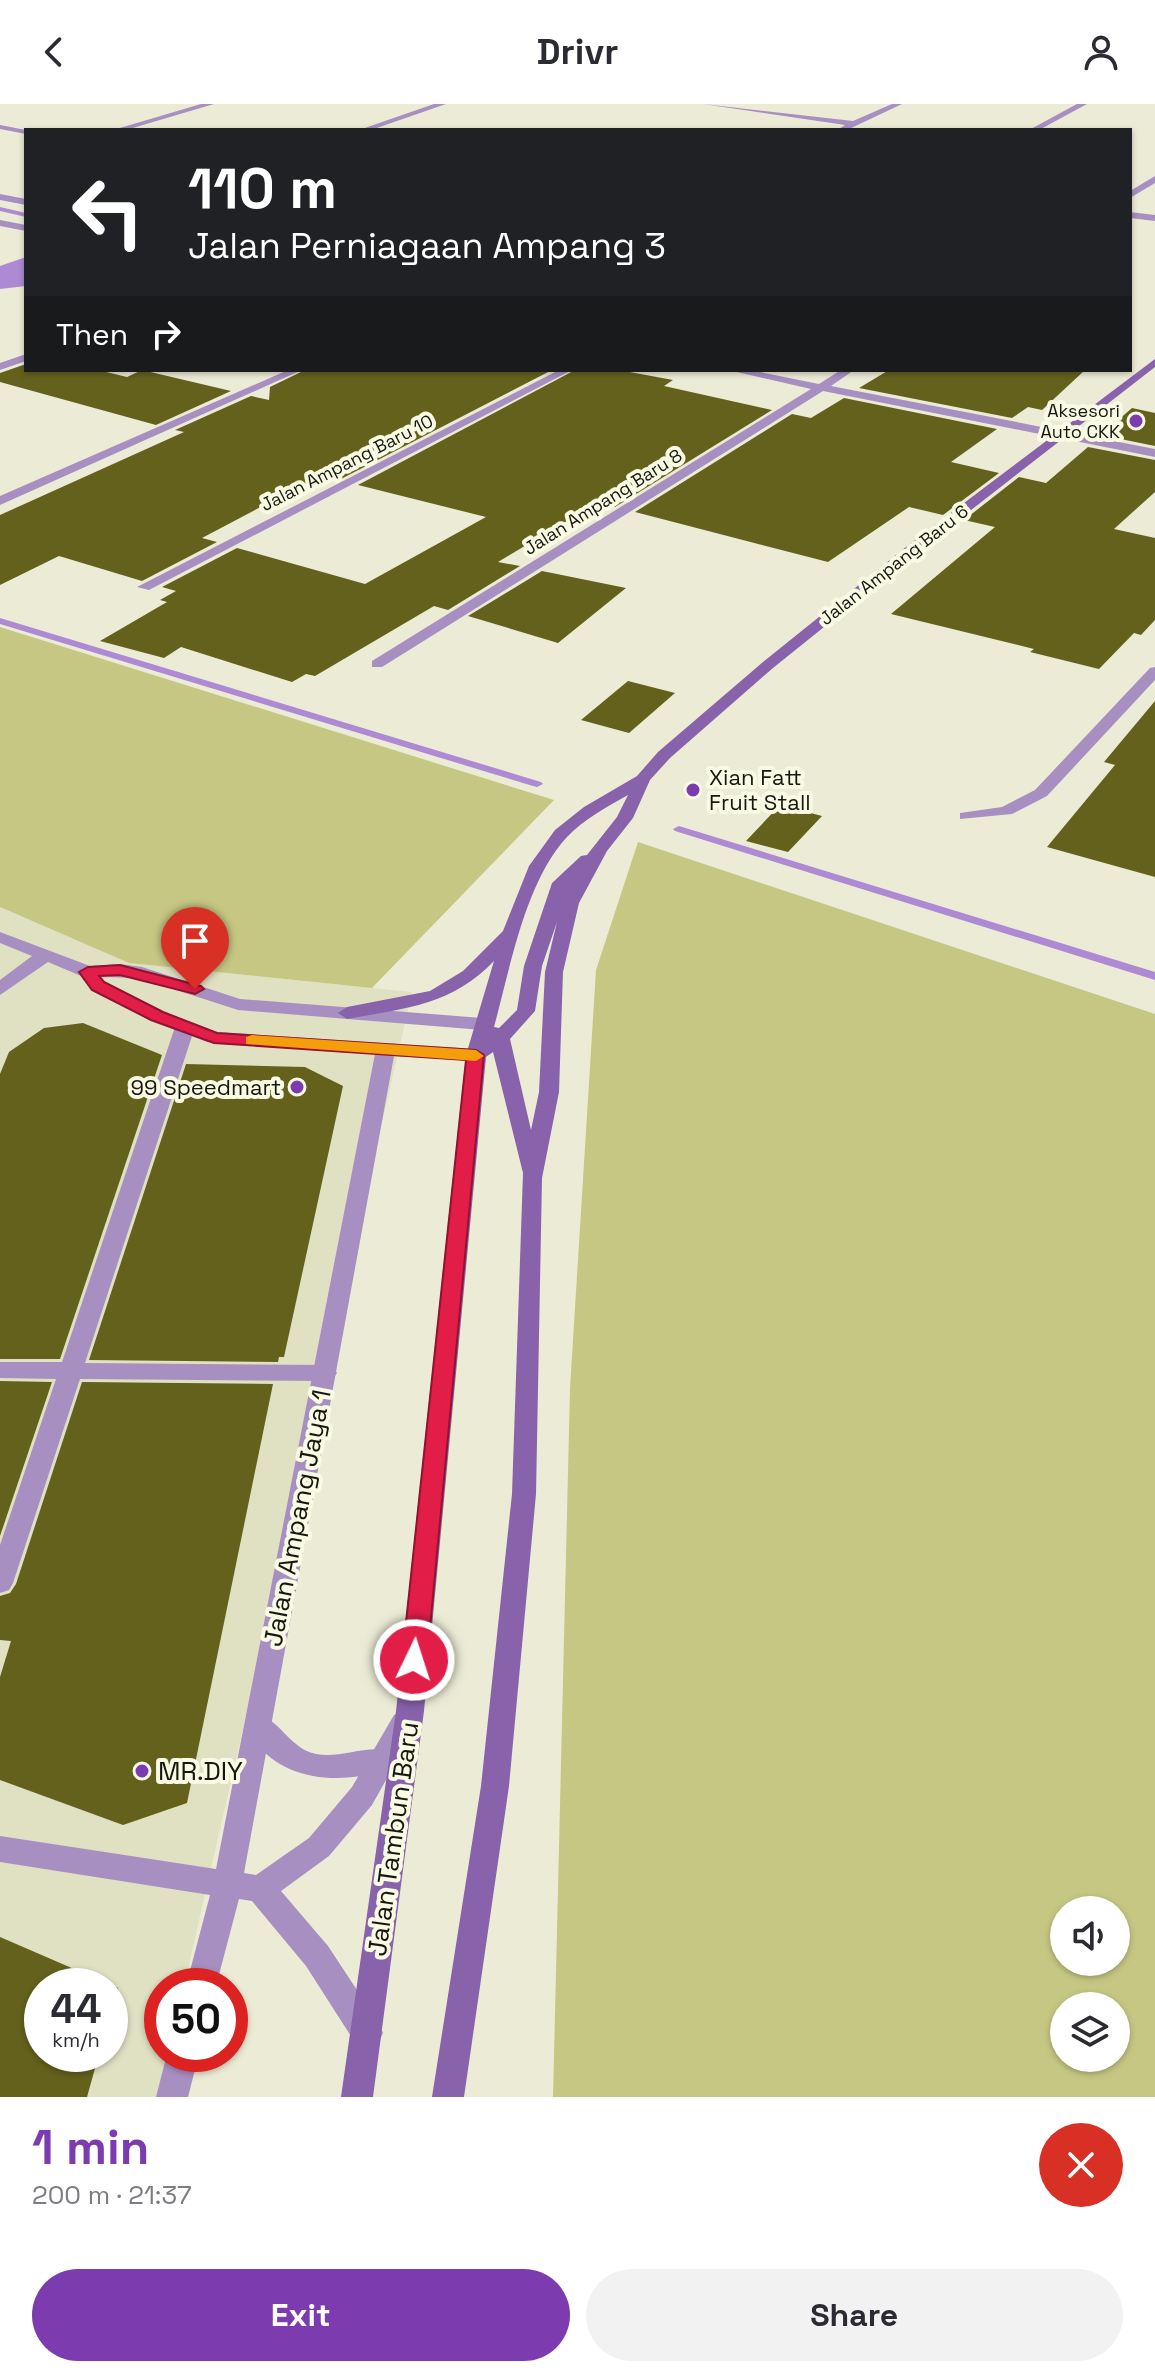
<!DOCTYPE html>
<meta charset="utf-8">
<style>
:root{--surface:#fff;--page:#f2f2f3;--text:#2b2b33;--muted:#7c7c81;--accent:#7c3baf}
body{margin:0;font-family:"Space Grotesk",sans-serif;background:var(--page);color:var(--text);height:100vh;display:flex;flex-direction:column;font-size:30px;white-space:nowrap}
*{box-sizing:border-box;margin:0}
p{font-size:26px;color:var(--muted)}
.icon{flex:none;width:44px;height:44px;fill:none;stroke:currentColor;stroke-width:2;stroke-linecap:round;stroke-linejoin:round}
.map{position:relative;height:1993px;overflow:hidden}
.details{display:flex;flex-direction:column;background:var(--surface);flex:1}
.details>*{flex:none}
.hud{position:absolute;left:24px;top:24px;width:1108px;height:244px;border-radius:0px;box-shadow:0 2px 6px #0004;background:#202124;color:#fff;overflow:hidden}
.buttons{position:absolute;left:1050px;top:1792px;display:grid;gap:16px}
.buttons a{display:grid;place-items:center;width:80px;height:80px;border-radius:50%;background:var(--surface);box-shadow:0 2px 6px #0004;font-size:40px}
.speed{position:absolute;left:24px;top:1864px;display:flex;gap:16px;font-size:40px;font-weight:700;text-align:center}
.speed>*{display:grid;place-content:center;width:104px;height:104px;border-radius:50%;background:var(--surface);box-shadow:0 2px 6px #0004;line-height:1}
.speed small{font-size:20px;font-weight:400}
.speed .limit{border:12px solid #d22;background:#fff;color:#111}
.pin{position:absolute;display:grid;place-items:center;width:68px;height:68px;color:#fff;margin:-82px -34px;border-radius:50% 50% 50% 0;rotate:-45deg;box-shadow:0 0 8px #0007}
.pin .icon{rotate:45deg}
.me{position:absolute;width:88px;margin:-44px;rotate:4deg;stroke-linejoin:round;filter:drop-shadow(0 0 6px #0008)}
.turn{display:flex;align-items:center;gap:28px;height:168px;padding:0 32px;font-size:36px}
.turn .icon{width:104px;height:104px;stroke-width:2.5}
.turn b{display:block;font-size:56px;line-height:68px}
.then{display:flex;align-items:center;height:76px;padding:0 32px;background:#0003;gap:16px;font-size:30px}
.round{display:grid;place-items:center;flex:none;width:84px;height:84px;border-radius:42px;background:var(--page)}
.head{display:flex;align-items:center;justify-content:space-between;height:136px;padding:0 32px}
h1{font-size:48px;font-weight:800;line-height:60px;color:var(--accent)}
.button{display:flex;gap:16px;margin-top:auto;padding:16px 32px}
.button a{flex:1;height:92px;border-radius:48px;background:var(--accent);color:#fff;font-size:32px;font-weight:800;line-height:92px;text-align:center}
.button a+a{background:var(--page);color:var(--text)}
header{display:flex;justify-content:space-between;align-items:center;height:104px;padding:0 32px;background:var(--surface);font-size:36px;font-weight:800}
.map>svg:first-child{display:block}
</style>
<header><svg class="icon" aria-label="back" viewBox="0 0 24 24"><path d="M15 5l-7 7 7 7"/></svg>Drivr<svg class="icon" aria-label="person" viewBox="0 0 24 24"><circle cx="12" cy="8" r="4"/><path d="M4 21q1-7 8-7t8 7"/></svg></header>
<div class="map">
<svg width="1155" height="1993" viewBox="0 0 1155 1993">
<rect width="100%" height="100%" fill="#ececd6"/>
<path fill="#e0e0c3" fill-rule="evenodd" d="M 0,803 L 129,859 L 412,888 L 184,1882 L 162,1882 L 162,1950 L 168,1950 L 158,1993 L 0,1993 ZM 42,1882 L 110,1882 L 110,1950 L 42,1950 Z"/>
<path fill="#c7c784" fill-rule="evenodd" d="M 0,523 L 554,696 L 372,884 L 129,859 L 0,803 Z
M 638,738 L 1155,910 L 1155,1993 L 553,1993 L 570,1284 L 596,866 ZM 1064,1806 L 1116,1806 L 1116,1858 L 1064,1858 ZM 1064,1902 L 1116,1902 L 1116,1954 L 1064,1954 Z"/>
<path fill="#af8ad4" d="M 26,153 L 26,182 L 0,185 L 0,162 Z"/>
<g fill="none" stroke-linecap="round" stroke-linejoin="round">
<path fill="#af8ad4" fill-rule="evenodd" d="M 0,103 L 26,109 L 26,113 L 0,107 Z
M 0,514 L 541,678 L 543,680 L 537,683 L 533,682 L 0,520 Z
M 679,722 L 1155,868 L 1155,876 L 675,727 L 673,725 Z"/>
</g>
<path fill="#63611c" d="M 26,260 L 26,266 L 98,266 L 127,273 L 142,266 L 231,287 L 156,321 L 0,278 L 0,269 Z
M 305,266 L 552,266 L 339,376 L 321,371 L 202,434 L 217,438 L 142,477 L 59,452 L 0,481 L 0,411 L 184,328 L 175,326 L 251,292 L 269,296 L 270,283 Z
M 575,266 L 619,266 L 673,276 L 664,282 L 772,306 L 615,403 L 597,399 L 498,458 L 520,462 L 448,506 L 434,502 L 315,572 L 306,570 L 292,578 L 181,543 L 164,554 L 100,537 L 167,498 L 160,496 L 176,487 L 162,483 L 237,444 L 365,480 L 486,413 L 358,381 Z
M 889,266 L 1085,266 L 1042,306 L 1028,303 L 1012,314 L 859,284 Z
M 844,294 L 997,325 L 951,358 L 999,369 L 943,411 L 909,403 L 828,458 L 635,408 L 792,310 L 811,314 Z
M 1132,304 L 1155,309 L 1155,342 L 1101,331 Z
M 1088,343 L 1155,356 L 1155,388 L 1114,425 L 1155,434 L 1155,516 L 1141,531 L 1134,529 L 1099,565 L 1030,548 L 1034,545 L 891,510 L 995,423 L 964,416 L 1019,373 L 1046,379 Z
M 542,467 L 626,484 L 558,539 L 468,512 Z
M 628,577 L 675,589 L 629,629 L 581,616 Z
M 1155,597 L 1155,773 L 1047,743 L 1115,661 L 1104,658 Z
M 780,701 L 822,712 L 788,748 L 746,737 Z
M 83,919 L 162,951 L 60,1255 L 0,1255 L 0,970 L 9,948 L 44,924 Z
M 186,960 L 305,963 L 343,982 L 284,1253 L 279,1253 L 278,1258 L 89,1256 Z
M 0,1277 L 52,1278 L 0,1432 Z
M 82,1278 L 273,1280 L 187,1699 L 123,1721 L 0,1676 L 0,1573 L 11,1537 L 0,1536 L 0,1492 L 10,1489 L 16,1480 Z
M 0,1833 L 118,1884 L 110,1911 L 110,1882 L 42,1882 L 42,1950 L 99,1950 L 87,1993 L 0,1993 Z"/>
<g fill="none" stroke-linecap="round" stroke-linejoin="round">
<path fill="#a88fc2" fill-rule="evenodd" d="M 185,917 L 195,923 L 85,1259 L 325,1261 L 333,1263 L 337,1269 L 333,1275 L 325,1277 L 80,1275 L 13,1479 L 9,1486 L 0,1489 L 0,1441 L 56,1275 L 0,1274 L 0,1258 L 62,1258 L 175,923 Z
M 259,1610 C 281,1618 291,1645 316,1650 C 341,1655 369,1639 392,1648 L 396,1656 L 392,1664 C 339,1683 273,1678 245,1622 L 249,1614 Z"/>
<path fill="#a88fc2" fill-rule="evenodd" d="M 201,0 L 214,0 L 126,26 L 113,26 Z
M 434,0 L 446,0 L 371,26 L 359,26 Z
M 703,0 L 853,17 L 892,0 L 902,0 L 847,26 L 839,25 L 845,21 Z
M 1077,0 L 1087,0 L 1039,26 L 1029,26 Z
M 0,21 L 26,26 L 28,26 L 26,30 L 0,25 Z
M 1155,72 L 1155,79 L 1130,94 L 1130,87 Z
M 0,90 L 26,95 L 26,101 L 0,96 Z
M 1130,108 L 1155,111 L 1155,117 L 1130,114 Z
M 0,116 L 26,121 L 26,127 L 0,122 Z
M 26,250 L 26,257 L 0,266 L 0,259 Z
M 288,266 L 302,266 L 0,401 L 0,392 Z
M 559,266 L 572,266 L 149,486 L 137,483 Z
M 728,266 L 750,266 L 819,280 L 841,266 L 854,266 L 831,282 L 1155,345 L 1155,353 L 823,287 L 382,563 L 372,563 L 372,557 L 811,285 Z
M 1155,563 L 1155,576 L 1047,692 L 1012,710 L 960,715 L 960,709 L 1002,703 L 1035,686 L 1150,564 Z
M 0,828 L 90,862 L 120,860 L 142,863 L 240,895 L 482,914 L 492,920 L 482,926 L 238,906 L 139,874 L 101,873 L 105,878 L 164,908 L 217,928 L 476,945 L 486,951 L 476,957 L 394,952 L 244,1769 L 256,1771 L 309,1734 L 352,1683 L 394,1611 L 404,1607 L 414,1611 L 418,1619 L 372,1701 L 329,1752 L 281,1787 L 328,1842 L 378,1918 L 383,1929 L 378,1940 L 367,1944 L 356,1940 L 306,1862 L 252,1797 L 239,1795 L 216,1882 L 186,1882 L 210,1791 L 0,1758 L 0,1732 L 216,1765 L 375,950 L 207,938 L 150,916 L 91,886 L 81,872 L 48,858 L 0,891 L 0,876 L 32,852 L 0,839 Z
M 167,1950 L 199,1950 L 188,1993 L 156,1993 Z"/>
<path fill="#8862ab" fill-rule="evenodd" d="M 1155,255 L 1155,263 L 921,445 L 773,564 L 670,654 L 650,676 L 633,714 L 607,747 L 579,799 L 563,868 L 559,988 L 542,1074 L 536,1390 L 509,1682 L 464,1993 L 432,1993 L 481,1682 L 512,1390 L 523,1069 L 493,948 L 486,953 L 424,1607 L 373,1993 L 341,1993 L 396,1607 L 466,951 L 494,857 C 451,902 405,904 347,915 L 338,909 L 347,903 L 430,887 L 463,867 L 503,827 L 529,762 L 555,726 L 584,703 L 637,672 L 658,648 L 763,558 L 911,439 ZM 628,691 L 617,713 L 587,751 L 581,752 L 552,779 L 524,862 L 517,906 L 499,924 L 494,923 C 510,865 525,778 567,733 C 584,715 607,703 628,691 ZM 557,818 L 545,868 L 539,988 L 531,1026 L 510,935 L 535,907 L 542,862 Z"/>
</g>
<path fill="#e11d48" stroke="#92132f" stroke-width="2" d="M 120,861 L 201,882 L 204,885 L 195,890 L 120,871 L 99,872 L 104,878 L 163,908 L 217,929 L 476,946 L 484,951 L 427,1556 L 423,1563 L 414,1566 L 406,1563 L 402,1556 L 466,956 L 214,939 L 151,916 L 92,886 L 79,868 L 88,863 Z"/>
<path fill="#f59e0b" d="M 252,931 L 476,946 L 484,952 L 476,957 L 246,940 L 246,933 Z"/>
<g fill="#7c3baf" stroke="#f9fae3" stroke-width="3">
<circle cx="1136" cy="317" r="8"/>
<circle cx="693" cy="686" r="8"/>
<circle cx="297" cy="983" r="8"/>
<circle cx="142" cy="1667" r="8"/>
</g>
<g text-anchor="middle" stroke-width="8" stroke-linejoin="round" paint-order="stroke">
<g font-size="18" fill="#171710" stroke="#f9fae3" text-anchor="end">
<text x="1120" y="313">Aksesori<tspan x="1120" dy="21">Auto CKK</tspan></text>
</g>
<g font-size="18" fill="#171710" stroke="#f9fae3">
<text transform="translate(347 359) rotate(-27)" y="6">Jalan Ampang Baru 10</text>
<text transform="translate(603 398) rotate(-32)" y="6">Jalan Ampang Baru 8</text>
<text transform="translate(894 461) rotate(-38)" y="6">Jalan Ampang Baru 6</text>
</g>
<g font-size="22" fill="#171710" stroke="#f9fae3" text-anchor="start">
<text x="709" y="681">Xian Fatt<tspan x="709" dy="25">Fruit Stall</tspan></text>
<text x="281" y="991" text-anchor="end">99 Speedmart</text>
</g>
<g font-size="26" fill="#171710" stroke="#f9fae3">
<text transform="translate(297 1414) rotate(-79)" y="9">Jalan Ampang Jaya 1</text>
<text transform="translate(393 1735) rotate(-82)" y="9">Jalan Tambun Baru</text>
</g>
<g font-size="26" fill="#171710" stroke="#f9fae3" text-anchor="start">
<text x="158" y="1676">MR.DIY</text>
</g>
</g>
</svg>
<div class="buttons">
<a><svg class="icon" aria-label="sound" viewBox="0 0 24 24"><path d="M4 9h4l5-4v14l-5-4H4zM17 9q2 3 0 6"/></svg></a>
<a><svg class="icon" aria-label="layers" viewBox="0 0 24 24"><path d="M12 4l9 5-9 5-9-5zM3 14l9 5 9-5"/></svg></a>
</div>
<div class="speed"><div>44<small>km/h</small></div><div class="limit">50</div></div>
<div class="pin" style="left:195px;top:885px;background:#d93025"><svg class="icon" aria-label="arrive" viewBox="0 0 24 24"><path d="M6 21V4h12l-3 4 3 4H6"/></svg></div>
<svg class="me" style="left:414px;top:1556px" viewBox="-20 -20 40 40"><circle r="17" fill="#e11d48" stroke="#fff" stroke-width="3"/><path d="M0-11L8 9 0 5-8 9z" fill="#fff"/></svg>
<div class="hud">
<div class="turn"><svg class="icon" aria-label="left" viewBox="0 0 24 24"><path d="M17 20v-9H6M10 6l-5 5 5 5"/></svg><div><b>110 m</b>Jalan Perniagaan Ampang 3</div></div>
<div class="then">Then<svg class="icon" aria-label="right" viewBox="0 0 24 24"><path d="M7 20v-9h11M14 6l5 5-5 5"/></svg></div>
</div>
</div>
<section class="details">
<div class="head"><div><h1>1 min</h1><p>200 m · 21:37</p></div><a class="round" style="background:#d93025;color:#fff"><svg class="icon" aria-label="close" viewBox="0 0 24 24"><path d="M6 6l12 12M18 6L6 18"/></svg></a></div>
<div class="button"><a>Exit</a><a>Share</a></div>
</section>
